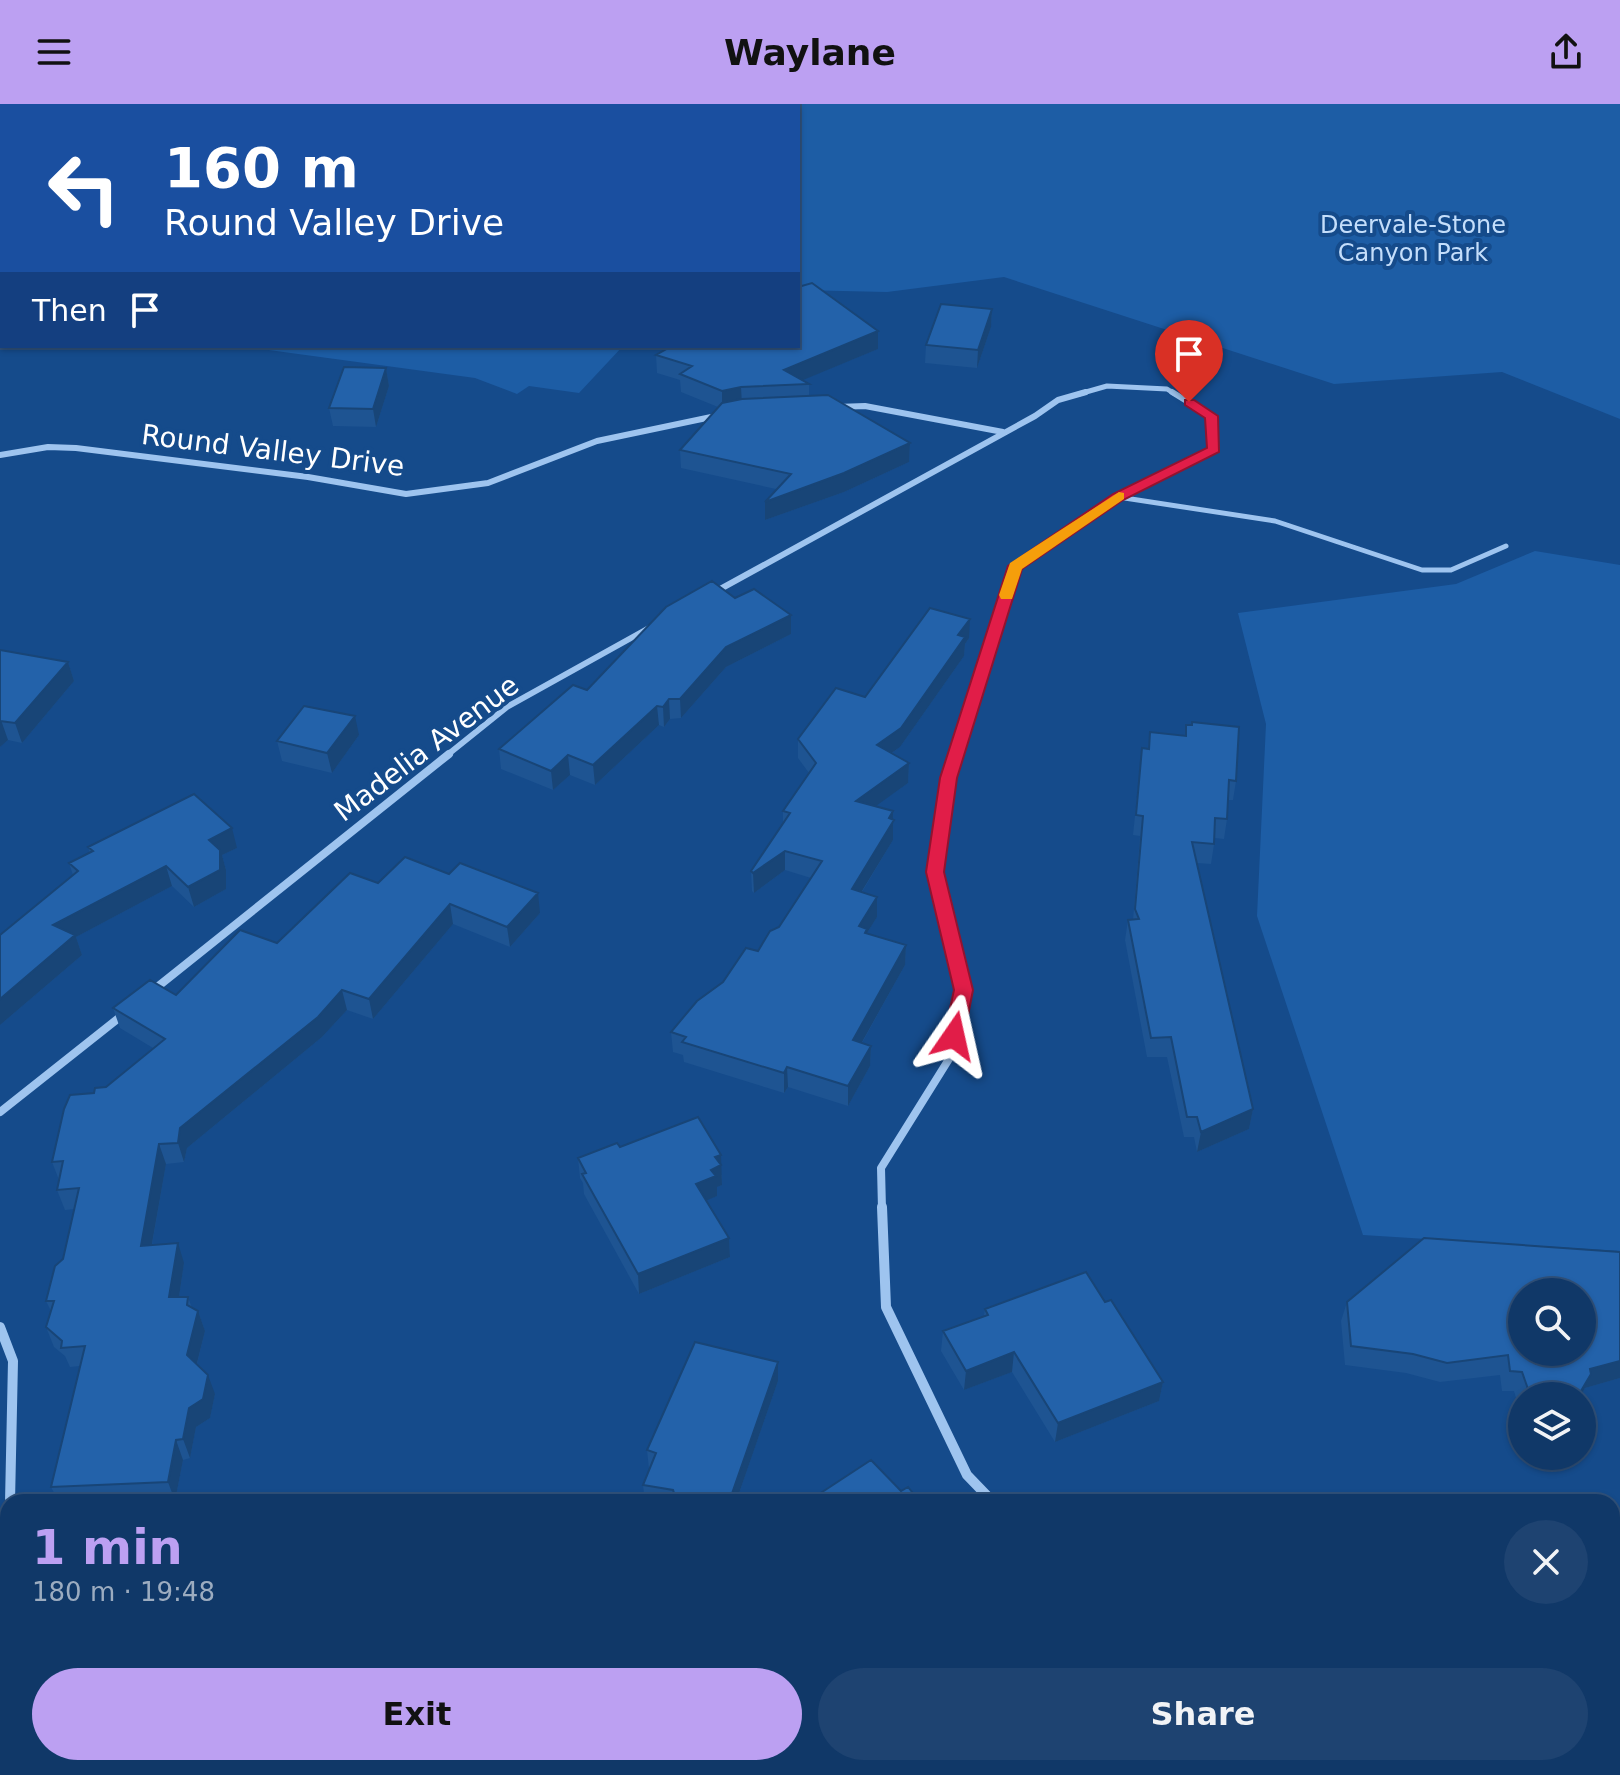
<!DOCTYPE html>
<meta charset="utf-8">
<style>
:root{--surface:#103868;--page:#1e4371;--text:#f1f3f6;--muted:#9cacc0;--line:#30527c;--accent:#bca0f2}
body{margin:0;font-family:"DejaVu Sans",sans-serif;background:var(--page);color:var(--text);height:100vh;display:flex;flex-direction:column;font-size:30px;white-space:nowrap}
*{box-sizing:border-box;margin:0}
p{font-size:26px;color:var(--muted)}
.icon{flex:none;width:44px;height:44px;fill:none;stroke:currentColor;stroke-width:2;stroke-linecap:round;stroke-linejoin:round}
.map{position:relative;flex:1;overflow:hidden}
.panel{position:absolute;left:0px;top:1390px;width:1620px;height:282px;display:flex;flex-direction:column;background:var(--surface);border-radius:24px 24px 0 0;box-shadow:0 2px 6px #0004,0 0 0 2px var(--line)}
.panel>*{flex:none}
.hud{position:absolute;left:0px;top:0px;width:800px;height:244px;box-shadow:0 2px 6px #0004,0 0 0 2px var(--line);background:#1a4fa0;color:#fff;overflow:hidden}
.fabs{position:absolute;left:1508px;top:1174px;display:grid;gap:16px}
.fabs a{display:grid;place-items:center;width:88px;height:88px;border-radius:50%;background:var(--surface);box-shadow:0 2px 6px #0004,0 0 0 2px var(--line);font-size:40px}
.pin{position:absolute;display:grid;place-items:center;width:68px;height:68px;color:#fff;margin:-82px -34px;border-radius:50% 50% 50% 0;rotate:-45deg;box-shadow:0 0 8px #0007}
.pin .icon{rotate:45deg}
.me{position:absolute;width:88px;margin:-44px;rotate:11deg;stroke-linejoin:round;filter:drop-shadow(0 0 6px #0008)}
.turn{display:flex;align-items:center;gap:28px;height:168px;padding:0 32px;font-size:36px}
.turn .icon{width:104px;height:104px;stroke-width:2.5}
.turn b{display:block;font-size:56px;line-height:68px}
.then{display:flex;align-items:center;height:76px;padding:0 32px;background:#0003;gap:16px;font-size:30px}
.round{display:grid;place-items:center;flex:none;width:84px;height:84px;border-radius:42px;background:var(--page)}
.overview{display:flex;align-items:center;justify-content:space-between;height:136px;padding:0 32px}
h1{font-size:48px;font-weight:700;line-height:60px;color:var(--accent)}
.button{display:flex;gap:16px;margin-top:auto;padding:16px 32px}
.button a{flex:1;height:92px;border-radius:48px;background:var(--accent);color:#111;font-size:32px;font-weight:700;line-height:92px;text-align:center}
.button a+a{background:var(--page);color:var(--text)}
header{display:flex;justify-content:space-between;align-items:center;height:104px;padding:0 32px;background:var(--accent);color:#111;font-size:36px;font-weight:700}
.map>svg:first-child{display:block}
</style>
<header><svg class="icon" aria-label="menu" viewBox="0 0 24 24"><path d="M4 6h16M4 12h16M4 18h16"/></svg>Waylane<svg class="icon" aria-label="share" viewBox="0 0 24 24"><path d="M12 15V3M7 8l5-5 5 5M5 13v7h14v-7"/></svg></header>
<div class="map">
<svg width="1620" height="1671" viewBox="0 0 1620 1671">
<rect width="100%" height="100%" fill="#154b8b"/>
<path fill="#1d5da5" d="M 564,0 L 1620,0 L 1620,315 L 1502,268 L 1334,280 L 1004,173 L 887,188 L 798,186 L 798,2 L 555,2 Z
M 240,242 L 623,242 L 579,289 L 529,282 L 517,290 L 475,274 Z
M 1535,447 L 1620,461 L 1620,1147 L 1363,1131 L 1257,812 L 1266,620 L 1238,509 L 1456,480 Z"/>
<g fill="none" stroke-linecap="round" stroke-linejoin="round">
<path stroke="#9ec4ef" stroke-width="5" d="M 1118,393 L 1275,417 L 1422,466 L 1451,466 L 1506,442"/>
<path stroke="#9ec4ef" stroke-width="5" d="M 1079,290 L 1107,282 L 1167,285 L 1175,290"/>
<path stroke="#9ec4ef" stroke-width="6" d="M 837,303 L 865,302 L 1003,328
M 0,351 L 48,343 L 76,344 L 308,373 L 406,390 L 488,379 L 597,337 L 716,312
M 713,489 L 1035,312 L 1058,296 L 1086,288
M 446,652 L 507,603 L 649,524
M 955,652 L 1015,462 L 1118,393 L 1214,345 L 1211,312 L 1172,288"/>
<path stroke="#9ec4ef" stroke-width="8" d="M 151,888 L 449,650
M 0,1008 L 125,909
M 882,1105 L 881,1064 L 949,955 L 963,886 L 935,768 L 948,674 L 956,650"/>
<path stroke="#9ec4ef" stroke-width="10" d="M 882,1103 L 886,1203 L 967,1371 L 993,1398
M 0,1223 L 13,1257 L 10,1398
M 8,1460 L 4,1608 L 8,1641
M 1612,1613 L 1620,1613
M 11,1664 L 11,1671"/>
</g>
<path fill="#1e5492" d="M 992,205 L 991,223 L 977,264 L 925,259 L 926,241 Z
M 878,227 L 878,245 L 802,276 L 809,280 L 809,292 L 910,339 L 909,358 L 844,388 L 765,416 L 776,385 L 681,364 L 680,346 L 718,303 L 681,288 L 680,276 L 657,269 L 656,251 Z
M 386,264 L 389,282 L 376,323 L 333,322 L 329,304 Z
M 735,494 L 791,530 L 726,563 L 681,614 L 670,615 L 664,623 L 659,621 L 595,681 L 570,671 L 553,686 L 501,665 L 499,645 Z
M 969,534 L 965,540 L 964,552 L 900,643 L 892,649 L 909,659 L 908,679 L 875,702 L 893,716 L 893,736 L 862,788 L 877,813 L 867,829 L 906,841 L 905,861 L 862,939 L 871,942 L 870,962 L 848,1002 L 788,983 L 784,989 L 684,958 L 683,951 L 673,948 L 671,928 L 723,878 L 758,847 L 779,823 L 811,774 L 785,766 L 754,789 L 752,787 L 751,767 L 783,719 L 783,707 L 809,669 L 798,654 L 798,635 L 865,593 Z
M 0,546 L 68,558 L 74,577 L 22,639 L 8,636 L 0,643 Z
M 1186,621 L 1236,677 L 1233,696 L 1228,696 L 1227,715 L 1224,735 L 1215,734 L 1211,760 L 1197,759 L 1253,1005 L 1249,1025 L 1197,1048 L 1194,1033 L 1184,1033 L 1167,953 L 1147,953 L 1125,836 L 1128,816 L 1133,816 L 1140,732 L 1133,731 L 1142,644 L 1148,645 L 1150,628 L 1185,632 Z
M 359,631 L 332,669 L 282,657 L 277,637 Z
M 88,743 L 237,744 L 222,751 L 226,766 L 226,785 L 194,803 L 172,782 L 76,833 L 82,851 L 0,921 L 73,771 L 69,759 L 90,749 Z
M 378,779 L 540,809 L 510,843 L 453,820 L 373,915 L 347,906 L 322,933 L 187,1044 L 184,1058 L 166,1060 L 152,1141 L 184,1159 L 179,1193 L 188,1193 L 192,1204 L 198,1207 L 205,1227 L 197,1260 L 215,1290 L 210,1314 L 196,1323 L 190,1354 L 183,1356 L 175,1397 L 59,1398 L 51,1383 L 80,1262 L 70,1263 L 65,1252 L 54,1243 L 46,1223 L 51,1207 L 46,1197 L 63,1155 L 74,1105 L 65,1106 L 57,1086 L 59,1076 L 52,1058 L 94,989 L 106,983 L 153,944 L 120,924 L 113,904 L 176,891 L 277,839 Z
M 620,1043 L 722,1071 L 722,1081 L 717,1083 L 717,1092 L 706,1096 L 729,1134 L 730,1153 L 639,1190 L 584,1090 L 583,1079 L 580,1074 L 578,1054 Z
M 1620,1148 L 1620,1274 L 1585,1284 L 1581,1292 L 1522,1292 L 1522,1306 L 1519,1304 L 1514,1287 L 1502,1287 L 1500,1271 L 1440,1278 L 1406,1269 L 1345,1261 L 1341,1217 L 1347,1198 Z
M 1105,1198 L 1163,1278 L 1159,1297 L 1055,1338 L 1012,1268 L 964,1286 L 941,1247 L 943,1227 L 984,1212 L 985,1205 Z
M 778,1258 L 778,1277 L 736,1398 L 645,1398 L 643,1381 L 649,1365 L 647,1346 Z
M 931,1664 L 1036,1664 L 1032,1671 L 941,1671 Z"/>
<path fill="#184577" d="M 380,0 L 426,0 L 421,2 L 374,2 Z
M 2,101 L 2,120 L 0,120 L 0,102 Z
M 992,205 L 991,223 L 977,264 L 978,246 Z
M 878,227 L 878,245 L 791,281 L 784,266 Z
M 386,264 L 389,282 L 376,323 L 373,305 Z
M 741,283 L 742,301 L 722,305 L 722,287 Z
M 910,339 L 909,358 L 844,388 L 765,416 L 765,398 Z
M 791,511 L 791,530 L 726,563 L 681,614 L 680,595 L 726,543 Z
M 970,515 L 969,534 L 965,540 L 964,552 L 900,643 L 876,660 L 877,641 Z
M 68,558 L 74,577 L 22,639 L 15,619 Z
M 669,595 L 670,615 L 664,623 L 663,603 Z
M 657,602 L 659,621 L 595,681 L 593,661 Z
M 355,612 L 359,631 L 332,669 L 327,649 Z
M 1,616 L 8,636 L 0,643 L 0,617 Z
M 568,651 L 570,671 L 553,686 L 551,667 Z
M 909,659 L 908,679 L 855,717 L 856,697 Z
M 893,707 L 893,736 L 851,805 L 852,785 Z
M 232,724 L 237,744 L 222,751 L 226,766 L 226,785 L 194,803 L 188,783 L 209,736 Z
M 785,747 L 785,766 L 754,789 L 753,769 Z
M 166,762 L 172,782 L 76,833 L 82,851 L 0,921 L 0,895 L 53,821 Z
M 538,789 L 540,809 L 510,843 L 507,823 Z
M 877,793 L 877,813 L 867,829 L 867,845 L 859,822 Z
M 450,800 L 453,820 L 373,915 L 369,895 Z
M 906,841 L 905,861 L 852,956 L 853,936 Z
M 342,886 L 347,906 L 322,933 L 187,1044 L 184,1058 L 178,1039 L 180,1024 Z
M 871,942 L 870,962 L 848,1002 L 848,982 Z
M 787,963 L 788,983 L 784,989 L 784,969 Z
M 1253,1005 L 1249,1025 L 1197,1048 L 1201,1028 Z
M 159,1040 L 166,1060 L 148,1162 L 141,1142 Z
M 721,1051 L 722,1081 L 717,1083 L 717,1092 L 698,1100 L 696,1080 L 715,1053 Z
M 729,1134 L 730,1153 L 639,1190 L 638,1170 Z
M 178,1139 L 184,1159 L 176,1213 L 169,1193 Z
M 198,1207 L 205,1227 L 194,1271 L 187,1251 Z
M 1014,1248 L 1012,1268 L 964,1286 L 966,1267 Z
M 1620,1257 L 1620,1274 L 1585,1284 L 1581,1292 L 1578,1292 L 1590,1265 Z
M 778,1258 L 778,1277 L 736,1398 L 729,1398 Z
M 208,1271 L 215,1290 L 210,1314 L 196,1323 L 190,1354 L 183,1335 L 189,1304 Z
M 1163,1278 L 1159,1297 L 1055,1338 L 1058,1319 Z
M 176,1336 L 183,1356 L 175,1397 L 168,1378 Z
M 292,1664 L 296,1664 L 297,1671 L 293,1671 Z
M 1028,1664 L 1036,1664 L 1032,1671 L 1024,1671 Z"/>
<path fill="#2362aa" stroke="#184577" stroke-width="2" fill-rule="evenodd" d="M 0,0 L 380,0 L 374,2 L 2,2 L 2,101 L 0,102 Z
M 812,179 L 878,227 L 784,266 L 809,280 L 741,283 L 722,287 L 680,270 L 692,262 L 656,251 L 672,242 L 798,242 L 798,183 Z
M 941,200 L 992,205 L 978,246 L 926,241 Z
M 344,263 L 386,264 L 373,305 L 329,304 Z
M 828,291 L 910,339 L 844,369 L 765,398 L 791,370 L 680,346 L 722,299 L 742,295 Z
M 712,477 L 735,494 L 754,485 L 791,511 L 726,543 L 680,595 L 669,595 L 663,603 L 657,602 L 593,661 L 568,651 L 551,667 L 499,645 L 573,581 L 587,586 L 666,503 Z
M 930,504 L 970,515 L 958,531 L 965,533 L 901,624 L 877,641 L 909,659 L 856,697 L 893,707 L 889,714 L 894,716 L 852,785 L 877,793 L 859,822 L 867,825 L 865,829 L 906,841 L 853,936 L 871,942 L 848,982 L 787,963 L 784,969 L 682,938 L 686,933 L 671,928 L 697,897 L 723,878 L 746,844 L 758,847 L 770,827 L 779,823 L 822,757 L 785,747 L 753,769 L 751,767 L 790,709 L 783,707 L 816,659 L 798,635 L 836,584 L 865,593 Z
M 0,546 L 68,558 L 15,619 L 0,617 Z
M 304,602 L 355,612 L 327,649 L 277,637 Z
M 1192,618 L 1239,623 L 1236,677 L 1229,676 L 1227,715 L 1215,714 L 1214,740 L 1192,738 L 1253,1005 L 1201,1028 L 1197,1013 L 1187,1013 L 1171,933 L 1151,934 L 1128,816 L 1139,815 L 1135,805 L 1143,712 L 1136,711 L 1142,644 L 1149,645 L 1150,628 L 1186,632 L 1186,621 L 1192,621 Z
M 194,690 L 232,724 L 209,736 L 220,746 L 220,766 L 188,783 L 166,762 L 53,821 L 75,831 L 0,895 L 0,831 L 78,767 L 69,759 L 93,747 L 88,743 Z
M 405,753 L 449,770 L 460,759 L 538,789 L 507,823 L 450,800 L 369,895 L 342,886 L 318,913 L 180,1024 L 178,1039 L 159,1040 L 141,1142 L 178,1139 L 169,1193 L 188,1193 L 187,1201 L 198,1207 L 187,1251 L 208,1271 L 203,1295 L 189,1304 L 183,1335 L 176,1336 L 168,1378 L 51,1383 L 85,1242 L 61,1244 L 62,1237 L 46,1223 L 54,1197 L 46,1197 L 55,1162 L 63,1155 L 79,1084 L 57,1086 L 63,1057 L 52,1058 L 64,1005 L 70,991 L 94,989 L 95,984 L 106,983 L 165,935 L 113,904 L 150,876 L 176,891 L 240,826 L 277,839 L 350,769 L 378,779 Z
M 698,1013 L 721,1051 L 715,1053 L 721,1061 L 711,1066 L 716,1072 L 696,1080 L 729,1134 L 638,1170 L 582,1070 L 586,1069 L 578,1054 L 617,1039 L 620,1043 Z
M 1424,1134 L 1620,1148 L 1620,1257 L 1590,1265 L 1591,1270 L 1578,1292 L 1537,1292 L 1528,1285 L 1522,1268 L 1510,1267 L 1508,1251 L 1447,1259 L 1413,1250 L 1351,1242 L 1347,1198 ZM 1522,1188 L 1582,1188 L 1582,1248 L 1522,1248 Z
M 1086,1168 L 1105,1198 L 1111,1196 L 1163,1278 L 1058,1319 L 1014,1248 L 966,1267 L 943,1227 L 988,1211 L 985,1205 Z
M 695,1238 L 778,1258 L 729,1398 L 677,1398 L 673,1386 L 643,1381 L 656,1349 L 647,1346 Z
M 871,1356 L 901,1387 L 908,1383 L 920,1398 L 807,1398 Z
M 200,1664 L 292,1664 L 293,1671 L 201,1671 Z
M 958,1664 L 1028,1664 L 1024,1671 L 968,1671 Z"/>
<path fill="#e11d48" stroke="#92132f" stroke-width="2" d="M 1185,296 L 1194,296 L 1218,312 L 1219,348 L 1123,396 L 1022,465 L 957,674 L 944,768 L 973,886 L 964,932 L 954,939 L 947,937 L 944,932 L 954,886 L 926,768 L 940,674 L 1008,462 L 1113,390 L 1207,344 L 1205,314 L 1185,301 Z"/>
<path fill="#f59e0b" d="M 1119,388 L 1124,389 L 1124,395 L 1022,465 L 1012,495 L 1001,495 L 999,491 L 1010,459 Z"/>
<g text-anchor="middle" stroke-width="8" stroke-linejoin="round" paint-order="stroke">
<g font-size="24" fill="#c4defb" stroke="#154b8b">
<text x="1413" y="129">Deervale-Stone<tspan x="1413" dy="28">Canyon Park</tspan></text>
</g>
<g font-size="28" fill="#fff" stroke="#154b8b">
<text transform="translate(273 346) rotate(7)" y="10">Round Valley Drive</text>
<text transform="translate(426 644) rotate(-37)" y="10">Madelia Avenue</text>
</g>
</g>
</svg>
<div class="fabs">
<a><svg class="icon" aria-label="search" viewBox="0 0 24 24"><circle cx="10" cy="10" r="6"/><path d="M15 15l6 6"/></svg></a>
<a><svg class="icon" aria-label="layers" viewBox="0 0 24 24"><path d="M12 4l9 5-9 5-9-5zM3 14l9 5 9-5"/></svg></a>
</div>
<div class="pin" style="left:1189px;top:298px;background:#d93025"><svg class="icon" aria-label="arrive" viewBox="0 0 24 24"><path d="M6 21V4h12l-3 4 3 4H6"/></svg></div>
<svg class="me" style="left:954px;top:932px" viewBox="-20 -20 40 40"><path d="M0-17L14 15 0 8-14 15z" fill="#e11d48" stroke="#fff" stroke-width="4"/></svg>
<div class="hud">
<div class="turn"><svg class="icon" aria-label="left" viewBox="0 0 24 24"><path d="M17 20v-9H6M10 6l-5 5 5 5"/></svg><div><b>160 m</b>Round Valley Drive</div></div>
<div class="then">Then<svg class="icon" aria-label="arrive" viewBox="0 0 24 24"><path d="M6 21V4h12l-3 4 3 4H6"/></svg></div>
</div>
<section class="panel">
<div class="overview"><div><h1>1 min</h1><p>180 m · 19:48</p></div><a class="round"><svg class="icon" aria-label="close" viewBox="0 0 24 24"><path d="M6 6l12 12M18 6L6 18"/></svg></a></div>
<div class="button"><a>Exit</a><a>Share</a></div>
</section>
</div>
